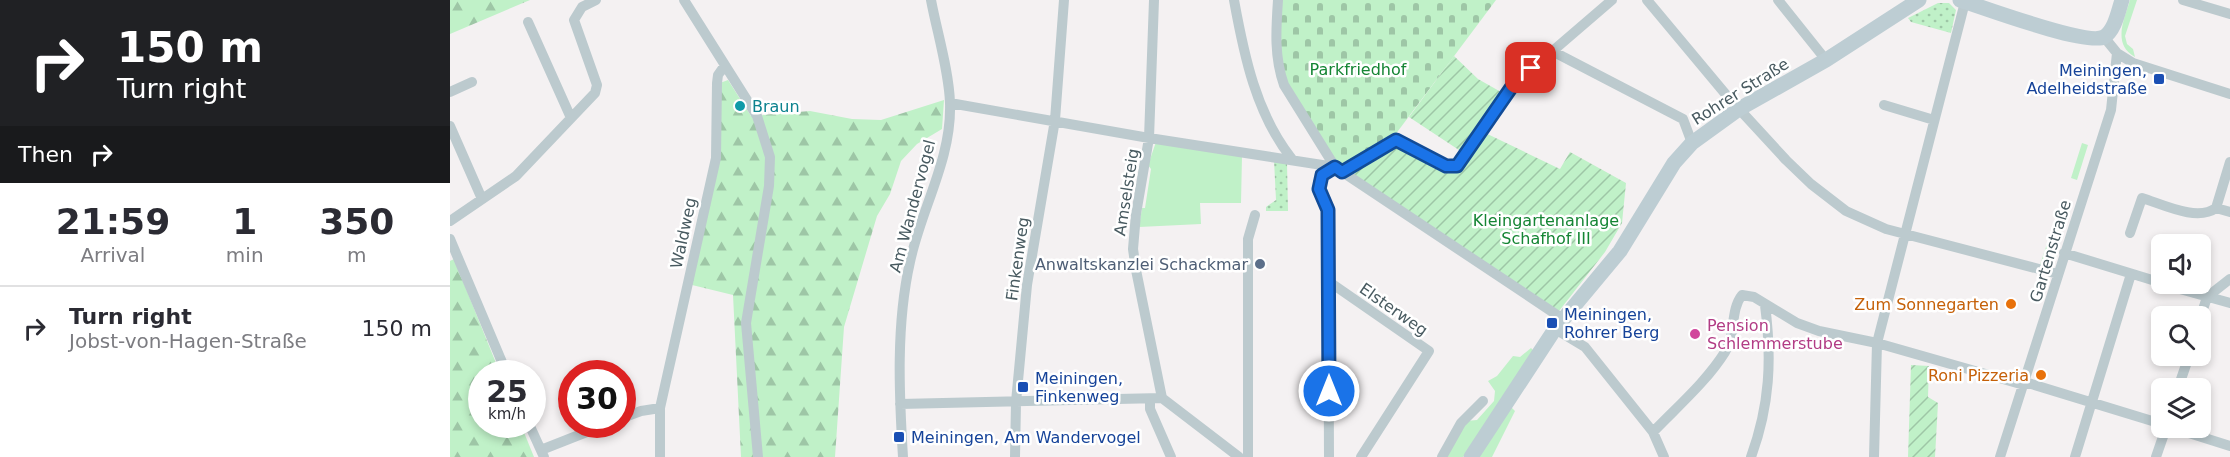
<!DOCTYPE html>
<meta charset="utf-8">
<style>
:root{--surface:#fff;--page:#f2f2f3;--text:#2b2b33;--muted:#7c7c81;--line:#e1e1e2}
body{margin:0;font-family:"DejaVu Sans",sans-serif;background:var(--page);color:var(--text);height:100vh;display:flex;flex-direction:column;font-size:22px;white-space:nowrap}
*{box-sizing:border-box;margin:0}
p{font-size:20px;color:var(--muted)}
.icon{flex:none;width:33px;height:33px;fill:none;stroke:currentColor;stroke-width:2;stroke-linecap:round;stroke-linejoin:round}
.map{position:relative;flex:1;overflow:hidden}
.details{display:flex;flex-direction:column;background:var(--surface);width:450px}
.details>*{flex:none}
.top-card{background:#202124;color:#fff;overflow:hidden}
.controls{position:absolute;left:1701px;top:234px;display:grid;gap:12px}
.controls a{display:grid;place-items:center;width:60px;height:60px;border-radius:9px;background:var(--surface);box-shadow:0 3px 9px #0003;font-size:30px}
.speed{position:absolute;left:18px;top:360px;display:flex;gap:12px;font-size:30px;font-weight:700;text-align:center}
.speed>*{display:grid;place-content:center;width:78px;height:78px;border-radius:50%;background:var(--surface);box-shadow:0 3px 9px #0003;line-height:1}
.speed small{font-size:15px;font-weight:400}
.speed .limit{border:9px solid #d22;background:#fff;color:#111}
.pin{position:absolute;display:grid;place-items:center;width:51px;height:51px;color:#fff;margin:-26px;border-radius:12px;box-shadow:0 3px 9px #0006}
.me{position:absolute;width:66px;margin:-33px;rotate:0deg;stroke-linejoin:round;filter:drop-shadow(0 0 4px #0008)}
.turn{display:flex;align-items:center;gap:21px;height:126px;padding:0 18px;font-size:27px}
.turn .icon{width:78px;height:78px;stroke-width:2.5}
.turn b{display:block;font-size:42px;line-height:51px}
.then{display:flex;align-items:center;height:57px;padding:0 18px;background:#0003;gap:12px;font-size:22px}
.eta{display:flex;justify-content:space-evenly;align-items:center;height:102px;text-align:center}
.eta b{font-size:36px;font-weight:600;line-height:42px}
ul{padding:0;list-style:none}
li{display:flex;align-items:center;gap:18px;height:84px;padding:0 18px;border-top:2px solid var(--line)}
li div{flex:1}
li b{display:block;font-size:22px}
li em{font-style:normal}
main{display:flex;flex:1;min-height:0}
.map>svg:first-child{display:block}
</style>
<main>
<section class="details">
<div class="top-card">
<div class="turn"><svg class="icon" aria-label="right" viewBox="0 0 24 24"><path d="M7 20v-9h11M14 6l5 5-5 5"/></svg><div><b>150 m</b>Turn right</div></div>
<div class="then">Then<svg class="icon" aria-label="right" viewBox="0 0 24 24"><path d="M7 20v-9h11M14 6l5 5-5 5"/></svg></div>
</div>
<div class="eta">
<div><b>21:59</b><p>Arrival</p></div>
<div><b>1</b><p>min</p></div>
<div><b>350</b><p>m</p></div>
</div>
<ul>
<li><svg class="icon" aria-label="right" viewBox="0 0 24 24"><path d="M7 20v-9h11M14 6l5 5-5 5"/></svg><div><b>Turn right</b><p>Jobst-von-Hagen-Straße</p></div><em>150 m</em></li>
</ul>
</section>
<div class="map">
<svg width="1780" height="457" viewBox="0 0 1780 457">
<defs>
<pattern id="forest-firs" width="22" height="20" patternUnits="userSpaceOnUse" patternTransform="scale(1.5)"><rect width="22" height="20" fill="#c0f1c8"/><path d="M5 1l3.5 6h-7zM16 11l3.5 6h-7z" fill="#9ec6a6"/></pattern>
<pattern id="cemetery-stones" width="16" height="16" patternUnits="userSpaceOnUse" patternTransform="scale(1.5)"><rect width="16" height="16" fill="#c0f1c8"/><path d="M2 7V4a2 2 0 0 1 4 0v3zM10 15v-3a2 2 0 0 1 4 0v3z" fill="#9ec6a6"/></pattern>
<pattern id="park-dots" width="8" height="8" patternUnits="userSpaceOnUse" patternTransform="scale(1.5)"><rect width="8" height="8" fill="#c0f1c8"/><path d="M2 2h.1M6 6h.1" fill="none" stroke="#9ec6a6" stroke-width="1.8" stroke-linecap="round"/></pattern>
<pattern id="garden-furrows" width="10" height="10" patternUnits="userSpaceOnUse" patternTransform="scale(1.5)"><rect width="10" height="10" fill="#c0f1c8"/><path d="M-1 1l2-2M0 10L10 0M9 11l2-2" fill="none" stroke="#9ec6a6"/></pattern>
</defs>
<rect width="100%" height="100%" fill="#f4f1f2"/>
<path fill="#c0f1c8" d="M 1680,0 L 1687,0 L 1675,36 L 1677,44 L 1683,49 L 1685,57 C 1662,44 1674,20 1680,0 Z
M 706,142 L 792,156 L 791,203 L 750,203 L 751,224 L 689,227 L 692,208 L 695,208 L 701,169 L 698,165 Z
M 1632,143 L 1638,145 L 1627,180 L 1621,178 Z
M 1613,200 L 1621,202 L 1611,231 L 1613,234 L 1602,231 Z
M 1597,244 L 1609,248 L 1605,261 L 1590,265 Z
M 1081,348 L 1084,351 L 1013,457 L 995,457 L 1016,421 L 1027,420 L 1044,401 L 1045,391 L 1038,381 L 1047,376 L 1063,356 L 1070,357 Z
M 1060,406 L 1065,411 L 1042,457 L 1027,457 Z"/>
<path fill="url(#forest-firs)" d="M 0,0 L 80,0 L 0,34 Z
M 278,80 L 301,116 L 360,111 L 402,119 L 431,120 L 494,100 L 492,129 L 467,144 L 451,161 L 440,194 L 427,216 L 394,327 L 385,457 L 291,457 L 283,295 L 242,285 L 255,216 L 270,83 Z
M 4,259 L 50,373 L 32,374 L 32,424 L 71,425 L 84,457 L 0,457 L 0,261 Z"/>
<path fill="url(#cemetery-stones)" d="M 830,0 L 1046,0 L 945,135 L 895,168 L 888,164 L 837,84 L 831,66 Z"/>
<path fill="url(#park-dots)" d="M 1488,3 L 1499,3 L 1506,10 L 1501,33 L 1461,22 L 1458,18 Z
M 824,160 L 837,162 L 838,211 L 816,211 L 816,207 L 826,200 Z"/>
<path fill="url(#garden-furrows)" d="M 1004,56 L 1028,79 L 1051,92 L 1027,129 L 1110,169 L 1120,152 L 1176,183 L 1172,223 L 1155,252 L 1109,311 L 900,173 L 944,144 L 999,171 L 1018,156 L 959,117 Z
M 1461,365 L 1479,366 L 1478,397 L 1488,403 L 1485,457 L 1458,457 Z"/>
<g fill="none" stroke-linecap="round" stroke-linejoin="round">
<path stroke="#bccace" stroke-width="10" d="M 234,0 L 307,116 L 320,157 L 319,186 L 296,323 L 308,457
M 704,0 L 699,138 L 686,214 L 683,249 L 686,270 L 712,398 L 789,457
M 784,0 C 794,55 806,114 842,159
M 828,0 C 826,29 824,57 834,85 L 885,167 L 1113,319
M 1197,0 L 1278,97 L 1336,160 L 1361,184 L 1396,211 L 1436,229 L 1608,274
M 1328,0 L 1376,60
M 1733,0 L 1780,14
M 78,22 L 121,118
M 1654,37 L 1667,53 L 1683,63 L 1780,94
M 1102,51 L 1233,119 L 1242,143
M 0,92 L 22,82
M 500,103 L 699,138 L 885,167
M 1434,105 L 1484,120
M 0,126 L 32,199
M 893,172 L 946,140 L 996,166 L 1007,166 L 1063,85 L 1162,0
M 1766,208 L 1780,162
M 0,221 L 66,176 L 145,93 L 147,85 L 124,20 L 132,7 L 146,0
M 1680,233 L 1692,198 C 1712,204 1747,222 1766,208 L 1780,212
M 0,239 L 57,374
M 1614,253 L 1712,283
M 878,281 L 979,351 L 911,457
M 1712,284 L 1780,303
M 1757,297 L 1780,279
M 1750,319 L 1757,297
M 1105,329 L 1135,347 L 1203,432 L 1214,457
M 1575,382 L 1712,424
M 1728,388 L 1739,356
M 700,400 L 700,409 L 721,457
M 450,404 L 712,398
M 172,418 L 191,411 L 210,408
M 79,424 L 94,457
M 1723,428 L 1780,446
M 1203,432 C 1227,407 1257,381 1275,352 C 1286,335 1280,310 1292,295 L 1304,297 L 1347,323 L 1369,331 L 1427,343 L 1574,385
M 91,450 L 157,424
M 210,457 L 210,408 L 266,158 L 267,83 L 268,75 L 275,65
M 453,457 C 449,393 446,324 460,262 C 471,209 502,159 500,103 C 499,71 487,32 481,0
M 565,457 L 566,402 L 577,285 L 605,120 L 614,0
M 798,457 L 798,239 L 805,215
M 879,457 L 878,210 L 868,182 L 876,171 L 885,167
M 992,457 L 1011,423 L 1033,401
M 1301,457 C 1320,405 1322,359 1315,305
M 1424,457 L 1427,343 L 1515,2
M 1550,457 L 1661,110 L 1667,53
M 1625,457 L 1681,274
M 1706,457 L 1716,428"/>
<path stroke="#bdcdd3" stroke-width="15" d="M 1510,0 C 1532,7 1637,46 1654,37 C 1665,30 1668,12 1672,0
M 1021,457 L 1105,329 L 1170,251 L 1224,163 L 1242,143 L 1289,109 L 1376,60 L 1469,0"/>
</g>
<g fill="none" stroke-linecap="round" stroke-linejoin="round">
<defs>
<path id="route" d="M 879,391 L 878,210 L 869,189 L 872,175 L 885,167 L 892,172 L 946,140 L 996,166 L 1007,166 L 1063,85 L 1081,68"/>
</defs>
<use href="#route" stroke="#114b97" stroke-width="15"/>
<use href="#route" stroke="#1a73e8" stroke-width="10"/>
</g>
<g fill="#1a4fb4" stroke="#fff" stroke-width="2">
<rect x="1703" y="73" width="12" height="12" rx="3"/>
<rect x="1096" y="317" width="12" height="12" rx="3"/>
<rect x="567" y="381" width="12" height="12" rx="3"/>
<rect x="443" y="431" width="12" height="12" rx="3"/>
</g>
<circle fill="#0f9aa8" stroke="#fff" stroke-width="2" cx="290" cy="106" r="6"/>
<circle fill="#5c6f8a" stroke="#fff" stroke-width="2" cx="810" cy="264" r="6"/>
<g fill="#e8710a" stroke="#fff" stroke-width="2">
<circle cx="1561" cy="304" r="6"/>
<circle cx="1591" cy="375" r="6"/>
</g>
<circle fill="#d1479c" stroke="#fff" stroke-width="2" cx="1245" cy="334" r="6"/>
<g text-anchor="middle" stroke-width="5" stroke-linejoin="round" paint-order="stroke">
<g font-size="16" fill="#158534" stroke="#fff">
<text x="908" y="75">Parkfriedhof</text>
<text x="1096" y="226">Kleingartenanlage<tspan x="1096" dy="18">Schafhof III</tspan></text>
</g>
<g font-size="16" fill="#164399" stroke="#fff" text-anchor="start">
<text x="1697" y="76" text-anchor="end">Meiningen,<tspan x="1697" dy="18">Adelheidstraße</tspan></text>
<text x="1114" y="320">Meiningen,<tspan x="1114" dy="18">Rohrer Berg</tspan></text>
<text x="585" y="384">Meiningen,<tspan x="585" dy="18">Finkenweg</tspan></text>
<text x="461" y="443">Meiningen, Am Wandervogel</text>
</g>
<g font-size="16" fill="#485a60" stroke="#fff">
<text transform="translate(1290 91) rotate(-32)" y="6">Rohrer Straße</text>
<text transform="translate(676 192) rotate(-81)" y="6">Amselsteig</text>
<text transform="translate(462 206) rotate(-75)" y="6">Am Wandervogel</text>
<text transform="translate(233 233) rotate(-78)" y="6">Waldweg</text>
<text transform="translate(1600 251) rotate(-73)" y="6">Gartenstraße</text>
<text transform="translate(567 259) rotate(-82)" y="6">Finkenweg</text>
<text transform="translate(944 309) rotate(35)" y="6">Elsterweg</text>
</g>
<g font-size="16" fill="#0d838f" stroke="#fff" text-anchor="start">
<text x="302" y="112">Braun</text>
</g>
<g font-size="16" fill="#4e5e75" stroke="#fff" text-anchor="end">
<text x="798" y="270">Anwaltskanzlei Schackmar</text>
</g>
<g font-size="16" fill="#c56008" stroke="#fff" text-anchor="end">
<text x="1549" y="310">Zum Sonnegarten</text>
<text x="1579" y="381">Roni Pizzeria</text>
</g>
<g font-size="16" fill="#b23c85" stroke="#fff" text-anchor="start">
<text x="1257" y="331">Pension<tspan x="1257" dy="18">Schlemmerstube</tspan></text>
</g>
</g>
</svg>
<div class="controls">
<a><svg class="icon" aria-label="sound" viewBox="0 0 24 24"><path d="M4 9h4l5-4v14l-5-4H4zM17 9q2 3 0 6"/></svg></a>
<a><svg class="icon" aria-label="search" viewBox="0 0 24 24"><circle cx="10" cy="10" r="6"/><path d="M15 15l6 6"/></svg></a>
<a><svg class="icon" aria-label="layers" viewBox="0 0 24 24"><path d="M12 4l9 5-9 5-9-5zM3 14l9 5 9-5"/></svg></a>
</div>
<div class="speed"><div>25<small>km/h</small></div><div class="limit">30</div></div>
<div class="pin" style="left:1081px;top:68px;background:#d93025"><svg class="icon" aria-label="arrive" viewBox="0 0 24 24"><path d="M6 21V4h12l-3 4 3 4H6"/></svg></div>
<svg class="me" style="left:879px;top:391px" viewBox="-20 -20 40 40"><circle r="17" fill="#1a73e8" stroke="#fff" stroke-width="3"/><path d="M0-11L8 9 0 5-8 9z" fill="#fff"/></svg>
</div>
</main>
